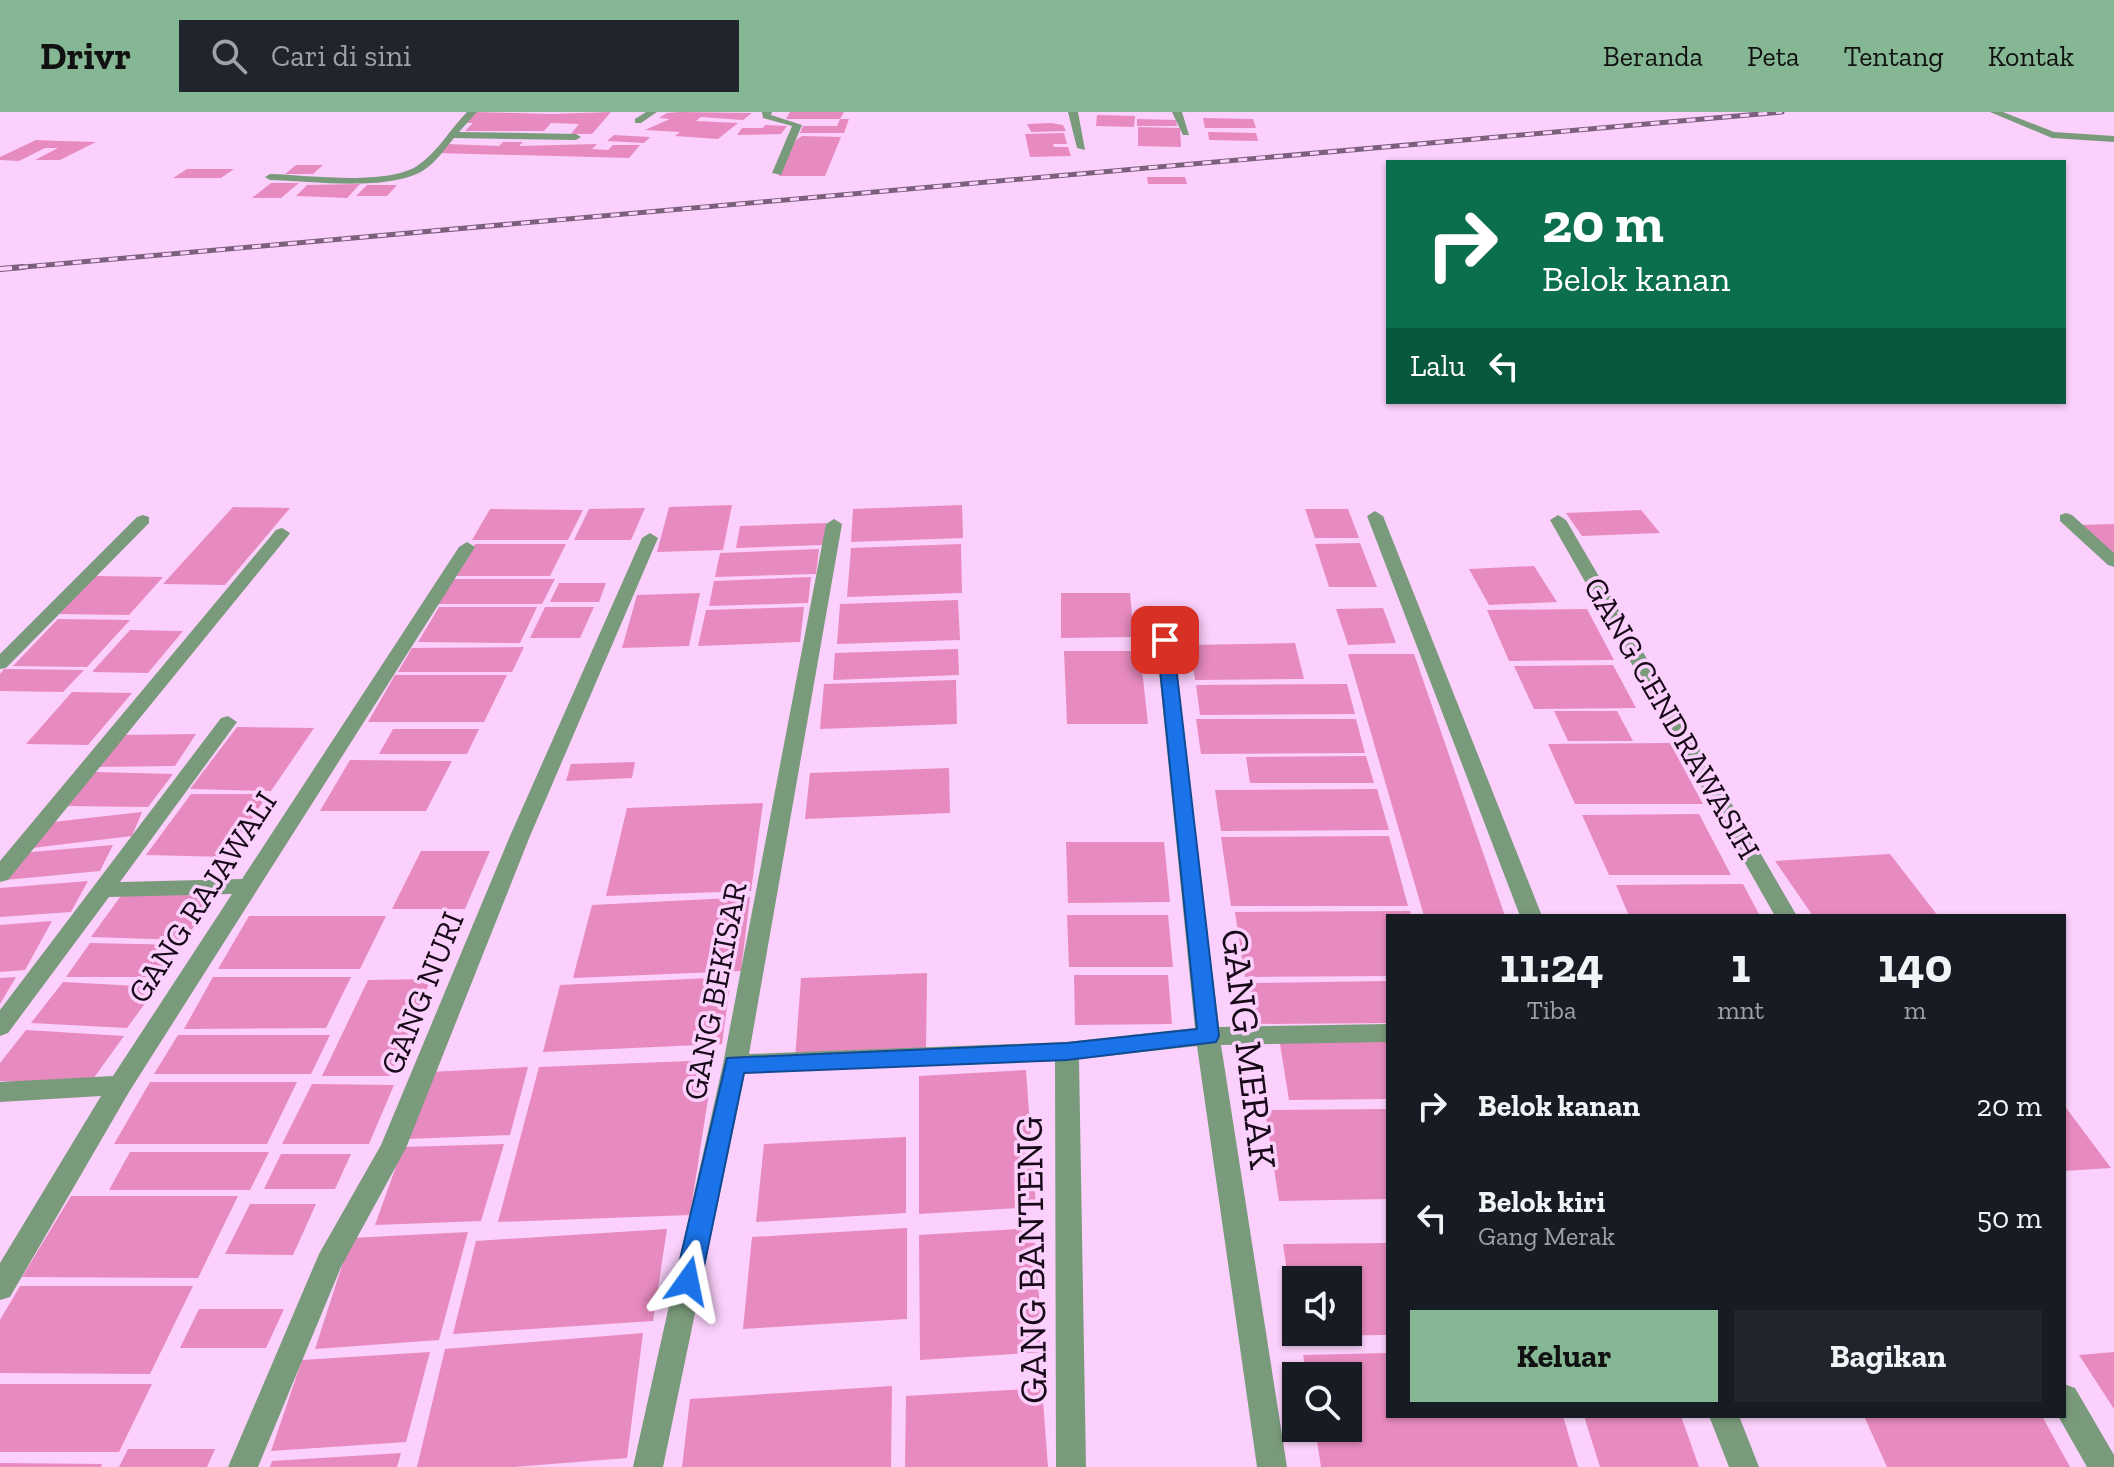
<!DOCTYPE html>
<html lang="id">
<style>
:root{--surface:#171b24;--page:#20242c;--text:#f1f3f6;--muted:#9ea1a6;--accent:#85b794}
body{margin:0;font-family:"Zilla Slab",serif;background:var(--page);color:var(--text);height:100vh;display:flex;flex-direction:column;font-size:30px;white-space:nowrap}
*{box-sizing:border-box;margin:0}
p{font-size:26px;color:var(--muted)}
.icon{flex:none;width:44px;height:44px;fill:none;stroke:currentColor;stroke-width:2;stroke-linecap:round;stroke-linejoin:round}
.map{position:relative;flex:1;overflow:hidden}
.side{position:absolute;left:1386px;top:802px;width:680px;height:504px;display:flex;flex-direction:column;background:var(--surface);border-radius:0px;box-shadow:0 2px 6px #0004}
.side>*{flex:none}
.banner{position:absolute;left:1386px;top:48px;width:680px;height:244px;border-radius:0px;box-shadow:0 2px 6px #0004;background:#0b6e4f;color:#fff;overflow:hidden}
.buttons{position:absolute;left:1282px;top:1154px;display:grid;gap:16px}
.buttons a{display:grid;place-items:center;width:80px;height:80px;border-radius:0px;background:var(--surface);box-shadow:0 2px 6px #0004;font-size:40px}
.pin{position:absolute;display:grid;place-items:center;width:68px;height:68px;color:#fff;margin:-34px;border-radius:16px;box-shadow:0 4px 12px #0006}
.me{position:absolute;width:88px;margin:-44px;rotate:12deg;stroke-linejoin:round;filter:drop-shadow(0 0 6px #0008)}
.turn{display:flex;align-items:center;gap:28px;height:168px;padding:0 24px;font-size:36px}
.turn .icon{width:104px;height:104px;stroke-width:2.5}
.turn b{display:block;font-size:56px;line-height:68px}
.then{display:flex;align-items:center;height:76px;padding:0 24px;background:#0003;gap:16px;font-size:30px}
.eta{display:flex;justify-content:space-evenly;align-items:center;height:136px;text-align:center}
.eta b{font-size:48px;font-weight:800;line-height:56px}
.primary-button{display:flex;gap:16px;margin-top:auto;padding:16px 24px}
.primary-button a{flex:1;height:92px;border-radius:0px;background:var(--accent);color:#111;font-size:32px;font-weight:800;line-height:92px;text-align:center}
.primary-button a+a{background:var(--page);color:var(--text)}
ul{padding:0;list-style:none}
li{display:flex;align-items:center;gap:24px;height:112px;padding:0 24px}
li div{flex:1}
li b{display:block;font-size:30px}
li em{font-style:normal}
header{display:flex;align-items:center;gap:48px;box-sizing:border-box;height:112px;padding:0 40px;background:var(--accent);color:#111}
header strong{font-size:38px}
nav{display:flex;gap:44px;margin-inline-start:auto;font-size:28px}
.search{width:560px;height:72px;background:var(--page);display:flex;align-items:center;gap:20px;box-sizing:border-box;padding:0 28px;border-radius:0px;color:var(--muted);font-size:30px}
.map>svg:first-child{display:block}
</style>
<header>
<strong>Drivr</strong>
<div class="search"><svg class="icon" aria-label="search" viewBox="0 0 24 24"><circle cx="10" cy="10" r="6"/><path d="M15 15l6 6"/></svg>Cari di sini</div>
<nav><a>Beranda</a><a>Peta</a><a>Tentang</a><a>Kontak</a></nav>
</header>
<div class="map">
<svg width="2114" height="1355" viewBox="0 0 2114 1355">
<rect width="100%" height="100%" fill="#fbd0fc"/>
<path fill="#e78abf" d="M 477,0 L 552,2 L 611,0 L 592,22 L 571,22 L 579,12 L 551,11 L 544,19 L 465,19 L 473,11 L 466,11 Z
M 790,0 L 844,0 L 840,7 L 786,7 Z
M 667,1 L 680,0 L 752,1 L 743,8 L 701,5 L 696,9 L 738,11 L 718,27 L 675,24 L 680,20 L 645,18 L 670,7 L 659,6 Z
M 1097,3 L 1135,4 L 1134,15 L 1096,14 Z
M 1203,6 L 1253,7 L 1256,16 L 1205,16 Z
M 840,7 L 849,7 L 844,21 L 800,21 L 803,14 L 837,14 Z
M 1137,7 L 1176,8 L 1177,14 L 1137,14 Z
M 1051,11 L 1063,13 L 1066,19 L 1031,20 L 1027,12 Z
M 765,13 L 787,14 L 781,22 L 737,23 L 742,16 L 763,16 Z
M 1138,15 L 1180,16 L 1181,35 L 1138,34 Z
M 1208,20 L 1256,21 L 1258,29 L 1209,28 Z
M 1064,21 L 1067,32 L 1053,32 L 1054,35 L 1068,35 L 1071,44 L 1030,45 L 1025,22 Z
M 614,23 L 650,25 L 644,31 L 607,29 Z
M 802,24 L 841,25 L 825,64 L 779,64 L 796,28 Z
M 36,28 L 60,29 L 96,30 L 60,48 L 35,48 L 58,36 L 45,36 L 19,49 L 0,48 L 0,45 Z
M 503,30 L 523,30 L 519,34 L 597,32 L 592,37 L 608,38 L 613,33 L 640,33 L 629,46 L 436,41 L 447,32 L 499,34 Z
M 296,53 L 323,53 L 313,62 L 285,62 Z
M 187,57 L 234,57 L 221,66 L 173,66 Z
M 1147,65 L 1185,65 L 1187,72 L 1148,72 Z
M 271,71 L 299,71 L 281,86 L 252,86 Z
M 360,72 L 347,86 L 296,84 L 307,73 Z
M 367,73 L 397,73 L 387,84 L 356,84 Z
M 732,393 L 723,438 L 657,440 L 669,395 Z
M 962,393 L 963,426 L 851,430 L 853,397 Z
M 233,395 L 290,396 L 225,473 L 163,472 Z
M 645,396 L 631,428 L 574,428 L 589,397 Z
M 490,397 L 583,398 L 568,428 L 472,428 Z
M 1305,397 L 1348,397 L 1359,426 L 1315,426 Z
M 1641,398 L 1660,421 L 1582,424 L 1566,401 Z
M 826,411 L 823,433 L 736,436 L 740,414 Z
M 2114,412 L 2114,443 L 2078,413 Z
M 1360,431 L 1377,475 L 1329,475 L 1315,432 Z
M 475,432 L 566,432 L 550,464 L 456,464 Z
M 961,432 L 962,481 L 847,485 L 851,436 Z
M 819,437 L 816,462 L 715,465 L 720,441 Z
M 1534,454 L 1557,490 L 1489,493 L 1469,457 Z
M 95,464 L 163,465 L 129,503 L 58,502 Z
M 811,465 L 808,491 L 709,494 L 714,469 Z
M 453,467 L 555,467 L 542,492 L 438,492 Z
M 559,471 L 606,471 L 599,490 L 550,490 Z
M 700,481 L 689,534 L 622,536 L 637,483 Z
M 1061,481 L 1130,481 L 1134,525 L 1061,526 Z
M 958,488 L 960,528 L 837,532 L 840,492 Z
M 439,495 L 537,495 L 520,531 L 418,530 Z
M 545,495 L 594,495 L 580,526 L 530,526 Z
M 804,495 L 800,530 L 698,534 L 706,498 Z
M 1383,496 L 1396,531 L 1348,533 L 1336,497 Z
M 1587,497 L 1614,548 L 1509,549 L 1487,498 Z
M 58,507 L 130,508 L 87,555 L 13,554 Z
M 130,518 L 183,519 L 148,561 L 92,560 Z
M 1295,531 L 1304,567 L 1195,568 L 1190,533 Z
M 524,535 L 512,560 L 398,560 L 412,536 Z
M 958,537 L 959,563 L 833,568 L 835,541 Z
M 1064,539 L 1140,539 L 1148,612 L 1067,612 Z
M 1348,542 L 1414,542 L 1505,804 L 1424,804 Z
M 1613,553 L 1636,596 L 1534,597 L 1514,554 Z
M 4,557 L 84,558 L 63,580 L 0,579 L 0,562 Z
M 395,563 L 507,563 L 484,610 L 368,610 Z
M 956,568 L 957,612 L 820,617 L 824,572 Z
M 1347,572 L 1355,602 L 1200,603 L 1196,573 Z
M 72,580 L 132,581 L 88,633 L 26,632 Z
M 1554,599 L 1617,599 L 1633,629 L 1568,629 Z
M 1196,607 L 1356,607 L 1365,641 L 1201,642 Z
M 237,615 L 314,616 L 271,679 L 190,677 Z
M 393,617 L 479,617 L 467,642 L 379,642 Z
M 196,622 L 175,654 L 94,655 L 118,623 Z
M 1670,631 L 1703,692 L 1575,692 L 1548,632 Z
M 1366,644 L 1374,671 L 1250,671 L 1246,645 Z
M 350,648 L 452,649 L 426,699 L 320,699 Z
M 635,650 L 632,666 L 566,669 L 571,652 Z
M 949,656 L 950,701 L 805,707 L 810,661 Z
M 95,660 L 173,662 L 148,695 L 67,694 Z
M 1377,677 L 1389,718 L 1221,719 L 1215,678 Z
M 191,682 L 268,682 L 227,745 L 146,743 Z
M 763,691 L 751,779 L 606,784 L 627,696 Z
M 142,700 L 132,724 L 32,736 L 44,711 Z
M 1699,702 L 1731,763 L 1609,763 L 1582,703 Z
M 1389,724 L 1408,794 L 1231,794 L 1221,725 Z
M 1066,730 L 1164,730 L 1170,790 L 1068,791 Z
M 113,733 L 100,759 L 5,768 L 20,741 Z
M 421,739 L 490,739 L 465,797 L 392,797 Z
M 1890,742 L 1938,804 L 1813,804 L 1775,749 Z
M 88,769 L 71,800 L 0,805 L 0,776 Z
M 1743,772 L 1760,804 L 1629,804 L 1616,773 Z
M 123,781 L 214,784 L 185,828 L 91,825 Z
M 750,785 L 741,859 L 573,866 L 592,793 Z
M 1410,799 L 1411,804 L 1388,804 L 1388,864 L 1245,865 L 1235,800 Z
M 1067,803 L 1168,803 L 1173,855 L 1069,855 Z
M 249,804 L 386,804 L 360,857 L 218,857 Z
M 52,809 L 25,858 L 0,860 L 0,813 Z
M 90,831 L 183,833 L 162,865 L 66,865 Z
M 927,861 L 926,941 L 795,947 L 801,866 Z
M 1074,863 L 1168,863 L 1172,912 L 1075,913 Z
M 16,865 L 0,892 L 0,866 Z
M 213,865 L 351,865 L 326,916 L 184,917 Z
M 731,865 L 722,932 L 543,940 L 560,873 Z
M 431,867 L 390,964 L 322,964 L 368,868 Z
M 1388,869 L 1388,911 L 1254,912 L 1248,871 Z
M 63,870 L 157,875 L 127,916 L 31,911 Z
M 26,918 L 124,924 L 88,974 L 0,969 L 0,951 Z
M 178,923 L 330,923 L 311,962 L 154,962 Z
M 1388,925 L 1388,987 L 1289,988 L 1279,926 Z
M 714,948 L 690,1103 L 498,1110 L 539,955 Z
M 528,955 L 510,1023 L 407,1027 L 429,960 Z
M 1026,958 L 1036,1095 L 919,1102 L 919,964 Z
M 150,970 L 297,970 L 267,1032 L 114,1032 Z
M 312,972 L 394,973 L 369,1032 L 282,1032 Z
M 2064,993 L 2111,1056 L 2064,1059 Z
M 1388,997 L 1388,1087 L 1279,1089 L 1265,998 Z
M 906,1025 L 906,1101 L 756,1110 L 764,1032 Z
M 504,1032 L 481,1109 L 375,1113 L 403,1035 Z
M 130,1040 L 269,1040 L 250,1078 L 109,1078 Z
M 281,1042 L 351,1042 L 335,1077 L 264,1077 Z
M 71,1084 L 238,1084 L 198,1166 L 22,1165 Z
M 250,1092 L 316,1092 L 293,1143 L 225,1142 Z
M 907,1116 L 907,1207 L 743,1217 L 752,1125 Z
M 1034,1116 L 1043,1240 L 920,1248 L 919,1123 Z
M 667,1117 L 653,1209 L 453,1222 L 476,1129 Z
M 468,1120 L 439,1228 L 315,1237 L 351,1126 Z
M 1388,1131 L 1388,1223 L 1297,1224 L 1296,1220 L 1348,1220 L 1348,1168 L 1296,1168 L 1294,1208 L 1283,1132 Z
M 20,1174 L 193,1174 L 150,1262 L 0,1261 L 0,1208 Z
M 199,1197 L 284,1197 L 266,1236 L 180,1236 Z
M 643,1221 L 627,1346 L 514,1355 L 417,1355 L 445,1237 Z
M 430,1240 L 406,1330 L 271,1339 L 302,1248 Z
M 2114,1240 L 2114,1297 L 2079,1243 Z
M 1388,1241 L 1388,1304 L 1563,1304 L 1578,1355 L 1321,1355 L 1315,1316 L 1348,1316 L 1348,1264 L 1307,1264 L 1303,1243 Z
M 0,1272 L 152,1272 L 119,1340 L 0,1340 Z
M 892,1274 L 891,1355 L 682,1355 L 690,1287 Z
M 1042,1276 L 1048,1355 L 905,1355 L 906,1284 Z
M 1584,1304 L 1681,1304 L 1699,1355 L 1600,1355 Z
M 1864,1304 L 2042,1304 L 2070,1355 L 1887,1355 Z
M 128,1337 L 215,1337 L 207,1355 L 119,1355 Z
M 401,1341 L 397,1355 L 270,1355 L 272,1349 Z
M 0,1351 L 102,1352 L 101,1355 L 0,1355 Z"/>
<g fill="none" stroke-linecap="round" stroke-linejoin="round">
<path fill="#7a9b7b" fill-rule="evenodd" d="M 467,0 L 477,0 L 459,20 L 576,22 L 581,25 L 576,28 L 454,26 C 445,37 436,50 424,58 C 389,80 311,69 270,68 L 265,65 L 270,62 C 308,63 385,74 417,54 C 438,40 450,17 467,0 Z
M 646,0 L 657,0 L 641,11 L 635,11 L 635,7 Z
M 762,0 L 772,0 L 771,3 L 802,13 L 781,63 L 772,61 L 792,14 L 763,6 Z
M 1068,0 L 1078,0 L 1085,38 L 1077,36 Z
M 1172,0 L 1182,0 L 1189,23 L 1183,23 Z
M 1990,0 L 2003,0 L 2054,20 L 2114,24 L 2114,30 L 2052,26 Z
M 1375,399 L 1383,404 L 1542,804 L 1520,804 L 1367,404 Z
M 2066,401 L 2072,403 L 2114,441 L 2114,455 L 2108,453 L 2060,409 L 2060,403 Z
M 143,403 L 149,405 L 149,411 L 6,556 L 0,557 L 0,542 L 137,405 Z
M 1558,403 L 1566,408 L 1797,804 L 1775,804 L 1550,408 Z
M 834,407 L 842,412 L 749,942 L 1067,930 L 1195,916 L 1156,528 L 1165,523 L 1171,524 L 1219,915 L 1388,912 L 1388,930 L 1221,933 L 1287,1355 L 1257,1355 L 1197,934 L 1079,947 L 1086,1355 L 1056,1355 L 1055,949 L 745,961 L 663,1355 L 633,1355 L 723,952 L 826,412 Z
M 282,416 L 290,421 L 288,424 L 8,768 L 0,770 L 0,749 L 276,418 Z
M 650,421 L 658,426 L 530,724 L 406,1036 L 341,1155 L 258,1355 L 228,1355 L 319,1142 L 381,1033 L 510,724 L 642,426 Z
M 467,430 L 475,435 L 129,980 L 10,1185 L 0,1188 L 0,1151 L 101,984 L 0,990 L 0,970 L 113,964 L 232,782 L 109,785 L 8,921 L 0,924 L 0,898 L 221,606 L 228,604 L 237,610 L 120,770 L 242,767 L 459,435 Z
M 2064,1272 L 2075,1276 L 2114,1343 L 2114,1355 L 2087,1355 L 2058,1304 L 2064,1304 Z
M 1709,1304 L 1739,1304 L 1759,1355 L 1729,1355 Z"/>
<defs>
<path id="rail-far1" d="M 1,157 L 1782,0"/>
<path id="rail" d="M 0,157 L 23,155"/>
</defs>
<use href="#rail-far1" stroke="#7b607c" stroke-width="5"/>
<use href="#rail" stroke="#7b607c" stroke-width="6"/>
<use href="#rail-far1" stroke="#fbd0fc" stroke-width="3" stroke-dasharray="9" stroke-linecap="butt"/>
<use href="#rail" stroke="#fbd0fc" stroke-width="4" stroke-dasharray="12" stroke-linecap="butt"/>
</g>
<path fill="#1a73e8" stroke="#114b97" stroke-width="2" d="M 1165,523 L 1173,528 L 1219,924 L 1216,930 L 1067,948 L 744,961 L 701,1169 L 697,1177 L 688,1180 L 679,1177 L 675,1169 L 727,946 L 1067,931 L 1197,917 L 1157,528 Z"/>
<g text-anchor="middle" stroke-width="7" stroke-linejoin="round" paint-order="stroke">
<g font-size="32" fill="#170918" stroke="#fbd0fc">
<text transform="translate(1672 606) rotate(60)" y="11">GANG CENDRAWASIH</text>
<text transform="translate(202 785) rotate(-57)" y="11">GANG RAJAWALI</text>
<text transform="translate(715 879) rotate(-79)" y="11">GANG BEKISAR</text>
<text transform="translate(422 881) rotate(-68)" y="11">GANG NURI</text>
</g>
<g font-size="38" fill="#170918" stroke="#fbd0fc">
<text transform="translate(1249 937) rotate(83)" y="13">GANG MERAK</text>
<text transform="translate(1031 1148) rotate(-91)" y="13">GANG BANTENG</text>
</g>
</g>
</svg>
<div class="buttons">
<a><svg class="icon" aria-label="sound" viewBox="0 0 24 24"><path d="M4 9h4l5-4v14l-5-4H4zM17 9q2 3 0 6"/></svg></a>
<a><svg class="icon" aria-label="search" viewBox="0 0 24 24"><circle cx="10" cy="10" r="6"/><path d="M15 15l6 6"/></svg></a>
</div>
<div class="pin" style="left:1165px;top:528px;background:#d93025"><svg class="icon" aria-label="arrive" viewBox="0 0 24 24"><path d="M6 21V4h12l-3 4 3 4H6"/></svg></div>
<svg class="me" style="left:688px;top:1169px" viewBox="-20 -20 40 40"><path d="M0-17L14 15 0 8-14 15z" fill="#1a73e8" stroke="#fff" stroke-width="4"/></svg>
<div class="banner">
<div class="turn"><svg class="icon" aria-label="right" viewBox="0 0 24 24"><path d="M7 20v-9h11M14 6l5 5-5 5"/></svg><div><b>20 m</b>Belok kanan</div></div>
<div class="then">Lalu<svg class="icon" aria-label="left" viewBox="0 0 24 24"><path d="M17 20v-9H6M10 6l-5 5 5 5"/></svg></div>
</div>
<section class="side">
<div class="eta">
<div><b>11:24</b><p>Tiba</p></div>
<div><b>1</b><p>mnt</p></div>
<div><b>140</b><p>m</p></div>
</div>
<ul>
<li><svg class="icon" aria-label="right" viewBox="0 0 24 24"><path d="M7 20v-9h11M14 6l5 5-5 5"/></svg><div><b>Belok kanan</b></div><em>20 m</em></li>
<li><svg class="icon" aria-label="left" viewBox="0 0 24 24"><path d="M17 20v-9H6M10 6l-5 5 5 5"/></svg><div><b>Belok kiri</b><p>Gang Merak</p></div><em>50 m</em></li>
</ul>
<div class="primary-button"><a>Keluar</a><a>Bagikan</a></div>
</section>
</div>
